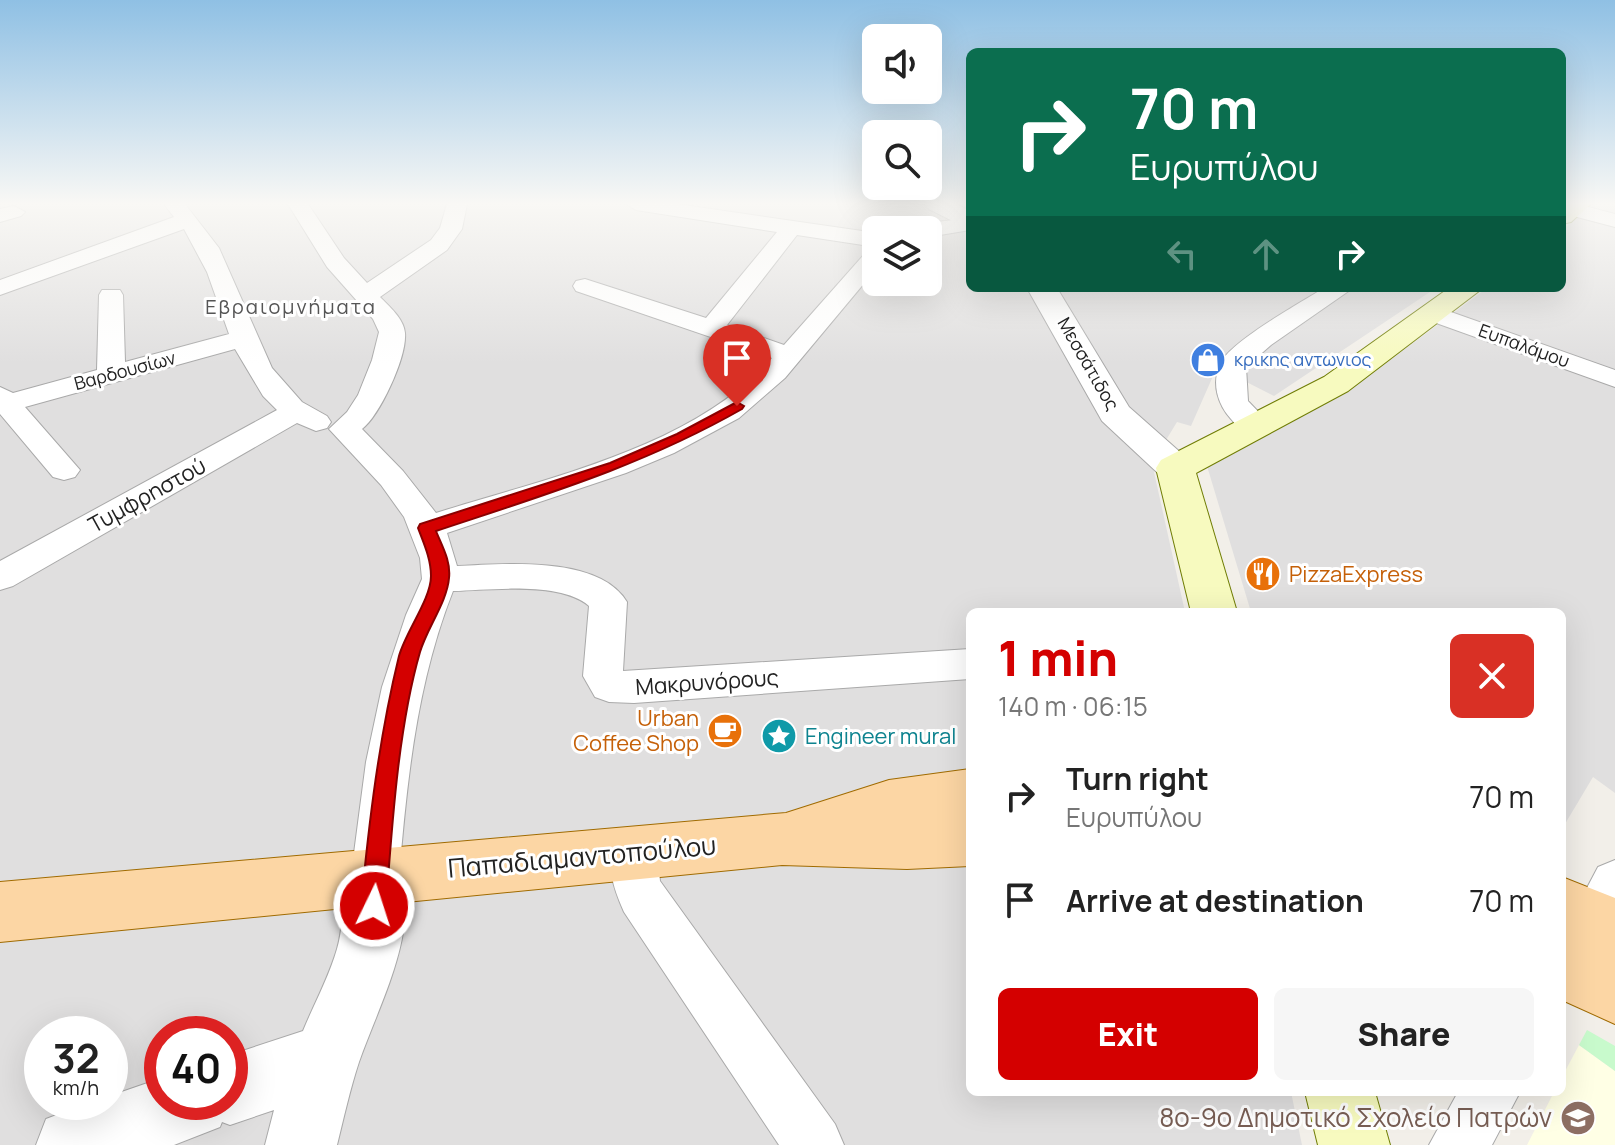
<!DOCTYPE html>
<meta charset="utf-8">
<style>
:root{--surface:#fff;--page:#f6f6f6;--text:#222;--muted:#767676;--accent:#d40000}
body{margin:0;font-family:Manrope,sans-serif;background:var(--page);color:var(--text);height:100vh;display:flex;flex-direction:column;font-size:30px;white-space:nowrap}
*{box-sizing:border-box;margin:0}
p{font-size:26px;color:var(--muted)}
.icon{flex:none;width:44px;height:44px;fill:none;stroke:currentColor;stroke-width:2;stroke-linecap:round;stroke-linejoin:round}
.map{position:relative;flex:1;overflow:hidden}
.sheet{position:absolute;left:966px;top:608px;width:600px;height:488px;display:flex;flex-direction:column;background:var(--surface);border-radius:12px;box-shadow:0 8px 32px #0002}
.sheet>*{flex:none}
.hud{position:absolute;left:966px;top:48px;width:600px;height:244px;border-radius:12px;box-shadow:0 8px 32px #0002;background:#0b6e4f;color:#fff;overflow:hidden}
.tools{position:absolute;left:862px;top:24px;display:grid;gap:16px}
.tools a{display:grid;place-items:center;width:80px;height:80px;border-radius:12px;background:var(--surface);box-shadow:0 8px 32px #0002;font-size:40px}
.speed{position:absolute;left:24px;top:1016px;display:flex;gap:16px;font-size:40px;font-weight:700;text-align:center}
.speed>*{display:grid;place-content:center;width:104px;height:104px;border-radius:50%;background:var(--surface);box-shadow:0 8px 32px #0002;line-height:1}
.speed small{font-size:20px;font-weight:400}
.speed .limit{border:12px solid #d22;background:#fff;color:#111}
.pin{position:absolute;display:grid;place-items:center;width:68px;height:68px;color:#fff;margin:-82px -34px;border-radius:50% 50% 50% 0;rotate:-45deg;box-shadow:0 0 8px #0007}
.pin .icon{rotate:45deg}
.me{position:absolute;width:88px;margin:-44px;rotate:4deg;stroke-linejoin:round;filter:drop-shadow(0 0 6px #0008)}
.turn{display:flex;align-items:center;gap:28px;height:168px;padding:0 32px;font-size:36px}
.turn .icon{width:104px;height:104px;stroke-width:2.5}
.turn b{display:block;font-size:56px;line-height:68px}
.lanes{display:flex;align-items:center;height:76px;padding:0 32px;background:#0003;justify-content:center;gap:40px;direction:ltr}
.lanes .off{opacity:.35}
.round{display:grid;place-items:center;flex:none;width:84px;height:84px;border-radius:12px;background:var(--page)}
.summary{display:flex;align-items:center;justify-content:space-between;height:136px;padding:0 32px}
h1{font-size:48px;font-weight:800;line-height:60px;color:var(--accent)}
.action{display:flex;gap:16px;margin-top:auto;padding:16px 32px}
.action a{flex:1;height:92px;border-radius:12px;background:var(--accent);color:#fff;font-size:32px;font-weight:800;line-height:92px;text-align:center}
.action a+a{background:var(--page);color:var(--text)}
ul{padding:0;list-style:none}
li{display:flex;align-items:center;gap:24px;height:104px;padding:0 32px}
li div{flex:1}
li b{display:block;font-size:30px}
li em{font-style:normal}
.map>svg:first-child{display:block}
</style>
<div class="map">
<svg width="1615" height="1145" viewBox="0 0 1615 1145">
<rect width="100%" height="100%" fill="#f2efe9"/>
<path fill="#e0dfdf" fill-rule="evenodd" d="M 0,204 L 970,204 L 970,288 L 1436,288 L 1274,396 L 1217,367 L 1191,426 L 1177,422 L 1152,463 L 1185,612 L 970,612 L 970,1092 L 1291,1092 L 1302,1145 L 0,1145 ZM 876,230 L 928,230 L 928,282 L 876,282 ZM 42,1034 L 110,1034 L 110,1102 L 42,1102 ZM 162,1034 L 230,1034 L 230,1102 L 162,1102 Z
M 1596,204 L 1615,204 L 1615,793 L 1593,777 L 1562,829 L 1562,612 L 1251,612 L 1207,466 L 1370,375 L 1487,288 L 1562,288 L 1562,230 Z"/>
<path fill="#ffffe5" d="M 1579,1045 L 1615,1071 L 1615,1145 L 1527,1145 L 1554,1092 L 1562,1092 L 1562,1077 Z"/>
<path fill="#c8facc" d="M 1587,1030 L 1615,1046 L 1615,1071 L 1579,1045 Z"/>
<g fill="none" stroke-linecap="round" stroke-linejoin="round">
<defs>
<path id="minor" d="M 164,204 L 185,204 L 219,248 L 272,368 L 302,402 L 327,416 L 331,422 L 327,428 L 316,431 L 297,423 L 13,586 L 0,590 L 0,561 L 277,410 L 263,396 L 235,349 L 25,407 L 80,470 L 75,477 L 64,480 L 53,477 L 0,414 L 0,387 L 13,393 L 97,370 L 99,295 L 102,290 L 120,290 L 123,295 L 125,362 L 229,334 L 207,272 L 184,229 L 0,295 L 0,280 L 174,217 Z
M 288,204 L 308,204 L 344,258 L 367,283 L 431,240 L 440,228 L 447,204 L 467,204 L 462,229 L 447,250 L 380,297 C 389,306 404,319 405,333 C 407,357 380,415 362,429 L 403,471 L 436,513 C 546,478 693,448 772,358 L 576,291 L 573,286 L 576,281 L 585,279 L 706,318 L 777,232 L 636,210 L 626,204 L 677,204 L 876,233 L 876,247 L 797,235 L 727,325 L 784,345 L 868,250 L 876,248 L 876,269 L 785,378 L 739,418 L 674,453 L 626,473 L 447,533 L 457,566 C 504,564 599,555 627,602 L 623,671 L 970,649 L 970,679 L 634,703 L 609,702 L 595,697 L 583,676 L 589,606 C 560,581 490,590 453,591 C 417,682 407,779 399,876 L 392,892 L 375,899 L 358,892 L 351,876 L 366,762 L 382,687 L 406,615 L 422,579 L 420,558 L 404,517 L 381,485 L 329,429 L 347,412 L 358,395 L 372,360 L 379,332 L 373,319 L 327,267 Z
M 1562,204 L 1577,204 L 1615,214 L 1615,227 L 1562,213 Z
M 14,206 L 25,212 L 21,216 L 0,222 L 0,209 Z
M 970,218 L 970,230 L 928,237 L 928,230 L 917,230 L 928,223 Z
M 1324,288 L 1353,288 L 1271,345 L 1246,367 L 1248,401 L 1273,427 L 1269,433 C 1252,437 1241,432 1231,419 C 1218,405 1212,385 1219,366 C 1227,343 1302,302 1324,288 Z
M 1434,306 L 1615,370 L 1615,387 L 1425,319 L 1421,314 L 1425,309 Z
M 633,832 L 650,839 L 657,854 L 660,881 L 835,1124 L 844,1145 L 779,1145 L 624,912 C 613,887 605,864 616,839 Z
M 1615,860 L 1615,933 L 1613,937 L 1595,945 L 1577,937 L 1570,920 L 1598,867 Z
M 1458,1092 L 1520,1092 L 1492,1145 L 1429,1145 Z"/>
<path id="tertiary" d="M 925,204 L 956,204 L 970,211 L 970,230 L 929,209 Z
M 1027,288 L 1057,288 L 1129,407 L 1189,460 L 1194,468 L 1189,476 L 1175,480 L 1161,476 L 1102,421 Z
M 375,848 L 396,856 C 425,923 381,999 359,1062 C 350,1089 344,1117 337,1145 L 265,1145 L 274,1110 L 230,1125 L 222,1122 L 220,1127 L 174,1145 L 36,1145 L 46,1119 L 91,1102 L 110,1102 L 110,1096 L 162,1078 L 162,1102 L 230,1102 L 230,1055 L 303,1031 C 314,1004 329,977 337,949 C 346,918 341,886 354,856 Z"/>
<path id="secondary" d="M 1562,204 L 1591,204 L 1571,222 L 1562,224 Z
M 1449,288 L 1483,288 L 1348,391 L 1196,473 L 1237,612 L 1191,612 L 1156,468 L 1161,460 L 1324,377 Z
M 1305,1092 L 1375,1092 L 1390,1145 L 1318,1145 Z"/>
<path id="primary" d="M 970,769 L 970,866 L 907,869 L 782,865 L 0,942 L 0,882 L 786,813 L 889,780 Z
M 1562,877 L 1615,898 L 1615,1024 L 1562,1000 Z"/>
</defs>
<use href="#minor" stroke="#a9a9a9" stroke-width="2"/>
<use href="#tertiary" stroke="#a9a9a9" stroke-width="2"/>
<use href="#secondary" stroke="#707d05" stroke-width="2"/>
<use href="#primary" stroke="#a06b00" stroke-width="2"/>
<use href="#minor" fill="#fff" fill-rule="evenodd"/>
<use href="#tertiary" fill="#fff" fill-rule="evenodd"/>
<use href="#secondary" fill="#f7fabf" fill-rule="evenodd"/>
<use href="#primary" fill="#fcd6a4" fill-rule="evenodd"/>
</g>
<linearGradient id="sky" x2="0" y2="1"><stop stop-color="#8fc0e4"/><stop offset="0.56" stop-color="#f9f8f5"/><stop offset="1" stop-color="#f9f8f5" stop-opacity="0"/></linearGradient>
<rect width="1615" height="364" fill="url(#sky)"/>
<path fill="#d40000" stroke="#8a0000" stroke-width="2" d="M 737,402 L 744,406 L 742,409 C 642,466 544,495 436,531 C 442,546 451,561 449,578 C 447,602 427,628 420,652 C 398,728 392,826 386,906 L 383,915 L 374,918 L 365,915 L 361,906 C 369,822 379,738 399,656 C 406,631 431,599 431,576 C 431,559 424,544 418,528 L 420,524 L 610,463 L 677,434 Z"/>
<defs>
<symbol id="shop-disc" viewBox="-11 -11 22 22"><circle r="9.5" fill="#3f7fe0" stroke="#fff"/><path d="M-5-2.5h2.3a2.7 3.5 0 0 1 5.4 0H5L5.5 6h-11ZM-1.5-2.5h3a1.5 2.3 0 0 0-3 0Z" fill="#fff"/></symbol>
<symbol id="restaurant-disc" viewBox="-11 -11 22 22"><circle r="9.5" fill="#e8710a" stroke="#fff"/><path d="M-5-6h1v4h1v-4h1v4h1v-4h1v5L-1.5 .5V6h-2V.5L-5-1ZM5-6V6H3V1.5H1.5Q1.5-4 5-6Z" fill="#fff"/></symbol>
<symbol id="cafe-disc" viewBox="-11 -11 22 22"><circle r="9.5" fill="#e8710a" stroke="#fff"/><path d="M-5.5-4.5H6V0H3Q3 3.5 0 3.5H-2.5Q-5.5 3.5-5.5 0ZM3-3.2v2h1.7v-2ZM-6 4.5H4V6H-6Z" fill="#fff"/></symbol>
<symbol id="sight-disc" viewBox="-11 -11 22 22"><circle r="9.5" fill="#0f9aa8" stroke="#fff"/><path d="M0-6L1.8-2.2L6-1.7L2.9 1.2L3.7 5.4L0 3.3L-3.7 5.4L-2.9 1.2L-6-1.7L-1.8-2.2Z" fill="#fff"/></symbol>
<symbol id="school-disc" viewBox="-11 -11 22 22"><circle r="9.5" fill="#8d6e63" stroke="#fff"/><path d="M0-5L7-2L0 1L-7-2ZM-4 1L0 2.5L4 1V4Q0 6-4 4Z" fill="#fff"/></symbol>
</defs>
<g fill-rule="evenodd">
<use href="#shop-disc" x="1188" y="340" width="40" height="40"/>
<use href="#restaurant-disc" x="1243" y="554" width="40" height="40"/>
<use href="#cafe-disc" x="705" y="711" width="40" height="40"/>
<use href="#sight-disc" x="759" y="716" width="40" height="40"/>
<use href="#school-disc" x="1558" y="1098" width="40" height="40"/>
</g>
<g text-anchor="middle" stroke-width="6" stroke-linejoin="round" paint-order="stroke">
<g font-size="18" fill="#222" stroke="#fff">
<text transform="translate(1524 346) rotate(20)" y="6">Ευπαλάμου</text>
<text transform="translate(1088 364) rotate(60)" y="6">Μεσσάτιδος</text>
<text transform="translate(125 371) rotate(-15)" y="6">Βαρδουσίων</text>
</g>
<g font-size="18" fill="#366cbe" stroke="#fff" text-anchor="start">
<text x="1234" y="366">κρικης αντωνιος</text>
</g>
<g font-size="20" letter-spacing="2" fill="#555" stroke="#fff">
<text x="291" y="314">Εβραιομνήματα</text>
</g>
<g font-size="22" fill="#222" stroke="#fff">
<text transform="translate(147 495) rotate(-29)" y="8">Τυμφρηστού</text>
<text transform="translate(707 682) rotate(-4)" y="8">Μακρυνόρους</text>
</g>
<g font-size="22" fill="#c56008" stroke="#fff" text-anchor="start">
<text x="1289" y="582">PizzaExpress</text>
<text x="699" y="726" text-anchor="end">Urban<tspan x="699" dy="25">Coffee Shop</tspan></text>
</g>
<g font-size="22" fill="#0d838f" stroke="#fff" text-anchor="start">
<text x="805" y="744">Engineer mural</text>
</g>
<g font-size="26" fill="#222" stroke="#fff">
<text transform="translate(582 857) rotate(-5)" y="9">Παπαδιαμαντοπούλου</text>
</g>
<g font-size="26" fill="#785e54" stroke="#fff" text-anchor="end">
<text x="1552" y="1127">8o-9ο Δημοτικό Σχολείο Πατρών</text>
</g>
</g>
</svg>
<div class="tools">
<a><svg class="icon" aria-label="sound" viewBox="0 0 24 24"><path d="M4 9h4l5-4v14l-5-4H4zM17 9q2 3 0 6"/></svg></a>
<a><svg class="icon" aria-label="search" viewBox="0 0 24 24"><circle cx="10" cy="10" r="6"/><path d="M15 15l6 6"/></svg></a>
<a><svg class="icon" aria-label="layers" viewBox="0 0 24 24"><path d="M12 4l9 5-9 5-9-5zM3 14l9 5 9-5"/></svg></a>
</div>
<div class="speed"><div>32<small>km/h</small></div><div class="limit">40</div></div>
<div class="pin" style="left:737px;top:406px;background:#d93025"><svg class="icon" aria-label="arrive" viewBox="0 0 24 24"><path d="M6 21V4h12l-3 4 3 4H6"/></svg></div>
<svg class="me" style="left:374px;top:906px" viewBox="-20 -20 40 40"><circle r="17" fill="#d40000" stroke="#fff" stroke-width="3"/><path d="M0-11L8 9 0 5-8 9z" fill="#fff"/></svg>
<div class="hud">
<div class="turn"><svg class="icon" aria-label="right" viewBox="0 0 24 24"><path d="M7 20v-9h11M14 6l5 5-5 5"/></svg><div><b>70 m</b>Ευρυπύλου</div></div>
<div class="lanes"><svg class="icon off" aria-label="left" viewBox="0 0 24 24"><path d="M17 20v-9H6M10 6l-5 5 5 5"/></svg><svg class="icon off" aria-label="ahead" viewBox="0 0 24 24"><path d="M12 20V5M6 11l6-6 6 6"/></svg><svg class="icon" aria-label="right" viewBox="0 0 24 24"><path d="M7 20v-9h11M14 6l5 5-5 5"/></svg></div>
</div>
<section class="sheet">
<div class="summary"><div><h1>1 min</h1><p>140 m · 06:15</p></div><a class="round" style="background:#d93025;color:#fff"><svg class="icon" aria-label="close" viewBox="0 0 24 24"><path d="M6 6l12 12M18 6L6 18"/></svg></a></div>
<ul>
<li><svg class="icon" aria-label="right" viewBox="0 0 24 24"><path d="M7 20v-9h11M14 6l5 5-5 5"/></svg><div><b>Turn right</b><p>Ευρυπύλου</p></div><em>70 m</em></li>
<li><svg class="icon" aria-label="arrive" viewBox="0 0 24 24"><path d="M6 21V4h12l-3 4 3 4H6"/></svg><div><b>Arrive at destination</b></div><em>70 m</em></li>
</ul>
<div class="action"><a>Exit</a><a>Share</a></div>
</section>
</div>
